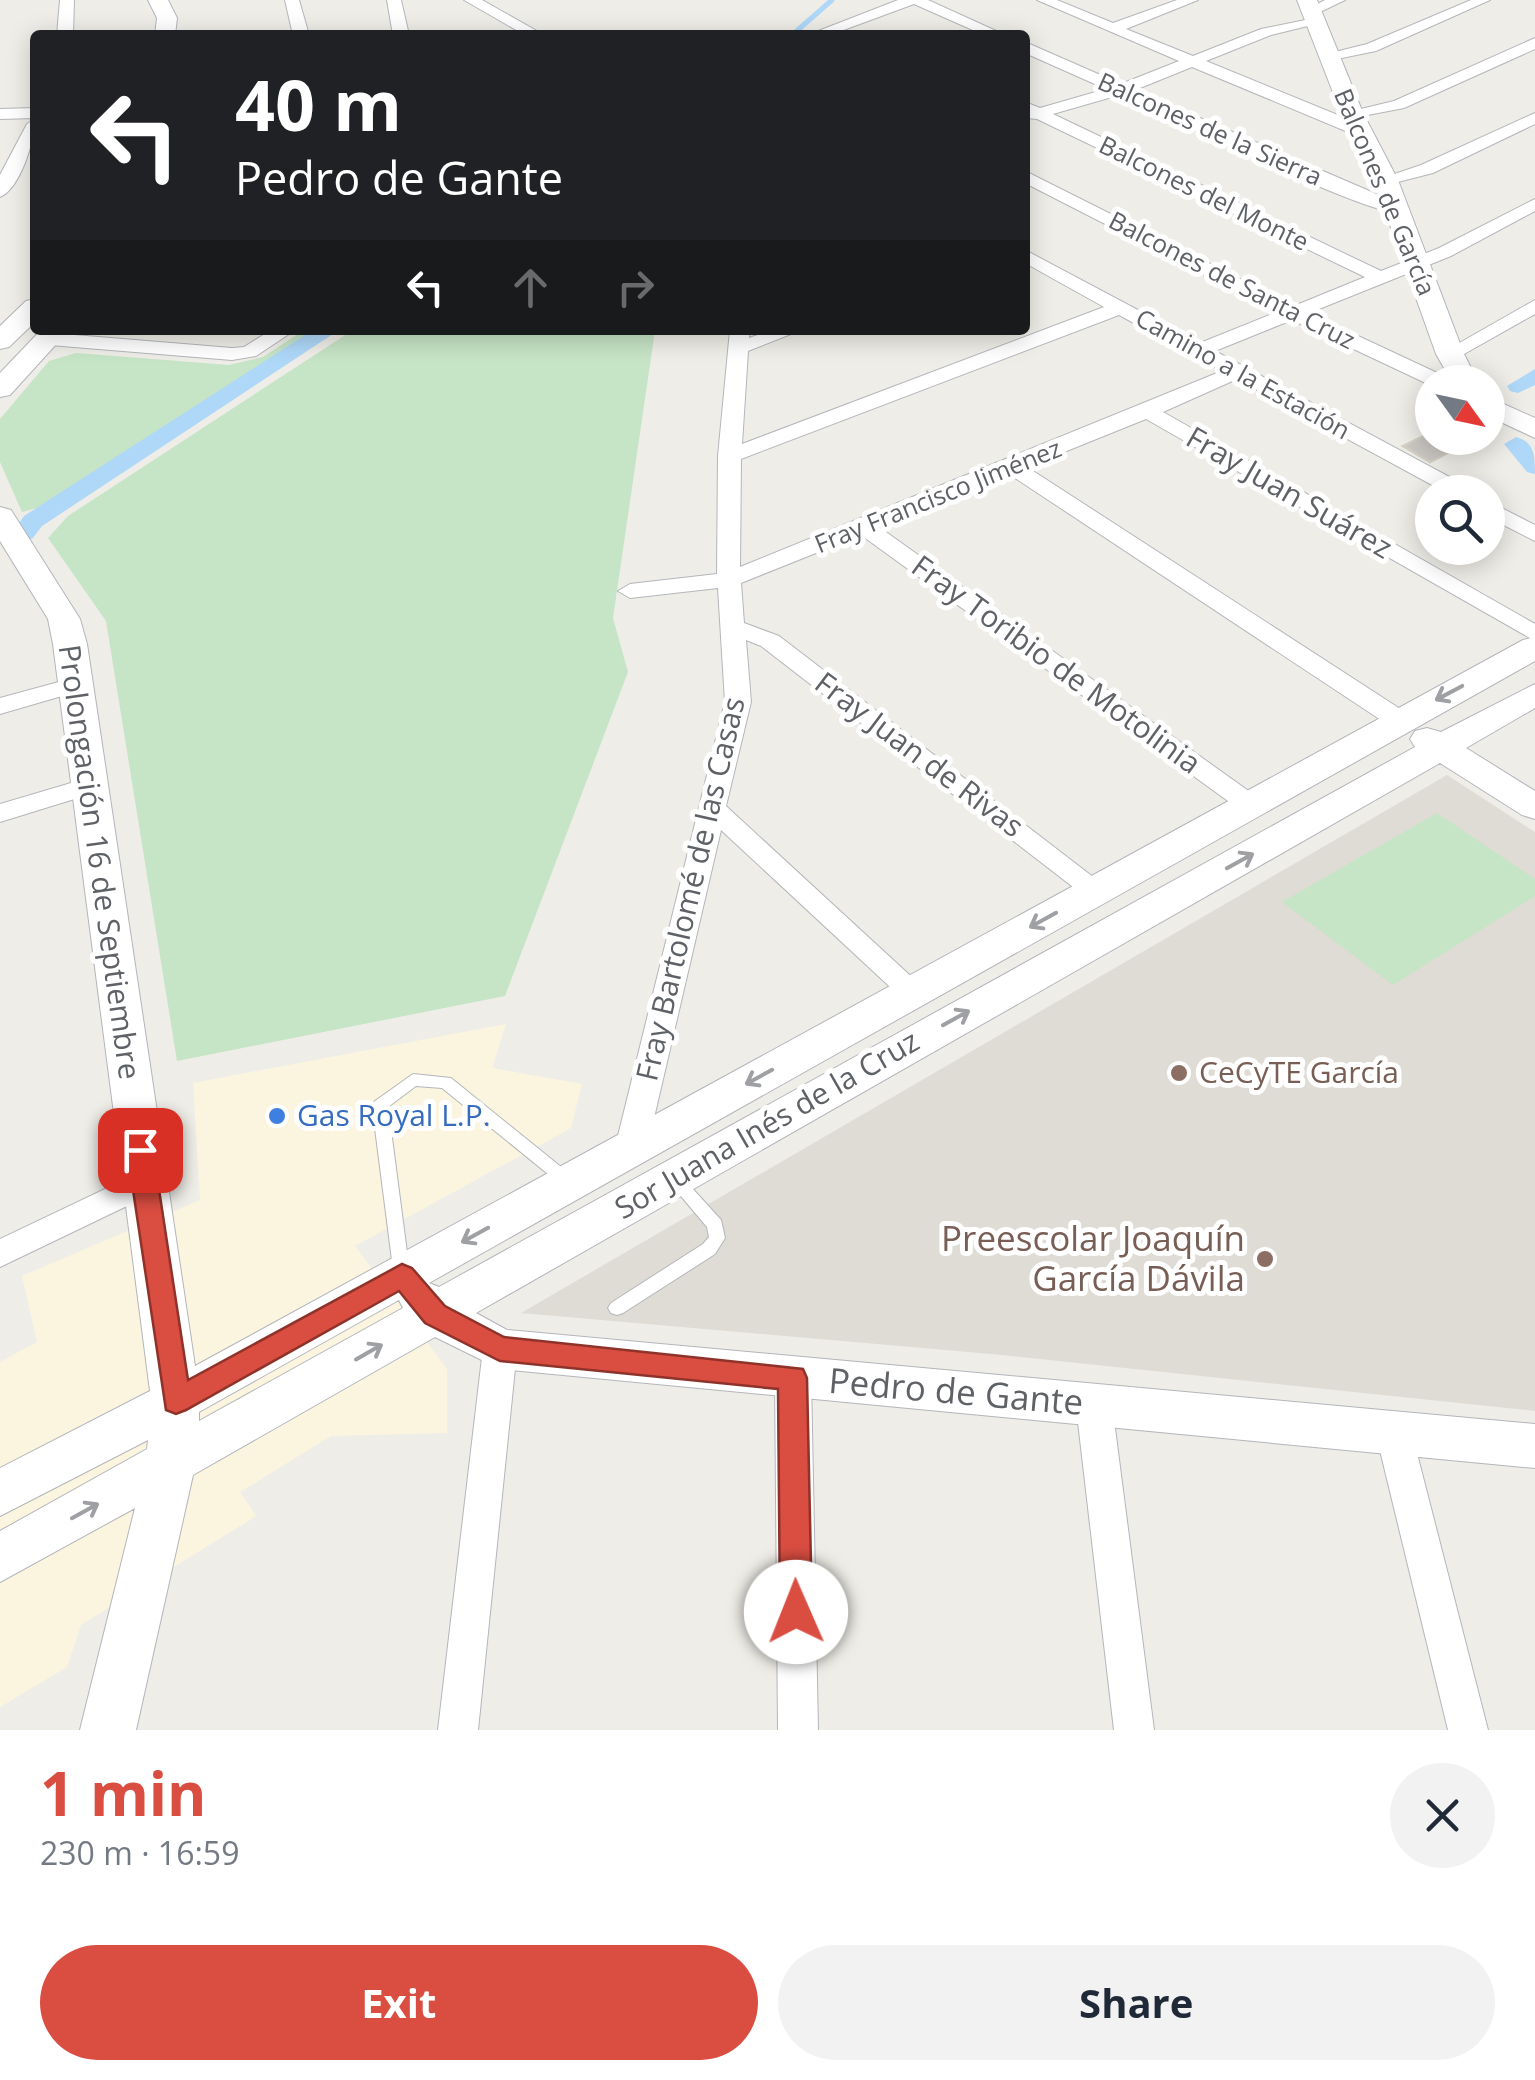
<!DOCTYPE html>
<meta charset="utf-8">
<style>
:root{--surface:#fff;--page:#f2f2f3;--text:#1f2937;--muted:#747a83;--accent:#da4d41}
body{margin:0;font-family:"Open Sans",sans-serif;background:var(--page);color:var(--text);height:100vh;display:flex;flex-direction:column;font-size:38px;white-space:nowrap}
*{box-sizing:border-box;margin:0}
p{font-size:32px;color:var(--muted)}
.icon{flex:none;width:55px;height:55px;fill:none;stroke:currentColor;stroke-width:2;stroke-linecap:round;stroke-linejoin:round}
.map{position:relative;height:1730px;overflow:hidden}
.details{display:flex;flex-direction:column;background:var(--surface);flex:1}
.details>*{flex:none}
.banner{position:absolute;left:30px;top:30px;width:1000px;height:305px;border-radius:10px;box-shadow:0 5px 25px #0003;background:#202124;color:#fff;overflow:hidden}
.needle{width:65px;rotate:123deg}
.buttons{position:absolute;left:1415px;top:365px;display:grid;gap:20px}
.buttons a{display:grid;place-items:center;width:90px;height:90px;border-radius:50%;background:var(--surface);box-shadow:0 5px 25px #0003;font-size:50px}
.pin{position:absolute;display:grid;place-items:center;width:85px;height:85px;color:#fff;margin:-42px;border-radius:20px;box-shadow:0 5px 15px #0006}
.me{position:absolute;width:110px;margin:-55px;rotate:359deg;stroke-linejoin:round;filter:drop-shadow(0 0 8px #0008)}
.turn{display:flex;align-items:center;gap:35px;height:210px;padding:0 40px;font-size:45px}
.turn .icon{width:130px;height:130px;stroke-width:2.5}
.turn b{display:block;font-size:70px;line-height:85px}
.lanes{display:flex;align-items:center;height:95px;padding:0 40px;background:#0003;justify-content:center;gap:50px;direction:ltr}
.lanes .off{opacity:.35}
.round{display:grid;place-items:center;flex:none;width:105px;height:105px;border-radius:52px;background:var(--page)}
.overview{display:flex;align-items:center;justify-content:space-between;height:170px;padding:0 40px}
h1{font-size:60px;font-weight:700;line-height:75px;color:var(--accent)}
.primary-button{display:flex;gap:20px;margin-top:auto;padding:20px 40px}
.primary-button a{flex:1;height:115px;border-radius:60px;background:var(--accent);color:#fff;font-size:40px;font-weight:700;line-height:115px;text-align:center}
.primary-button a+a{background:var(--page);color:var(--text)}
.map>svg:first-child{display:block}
</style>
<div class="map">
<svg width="1535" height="1730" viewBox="0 0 1535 1730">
<rect width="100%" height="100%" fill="#efede7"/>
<path fill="#fbf5e0" d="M 506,1024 L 492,1068 L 582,1084 L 571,1128 L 355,1246 L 447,1369 L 447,1433 L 331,1436 L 240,1492 L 256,1516 L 81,1625 L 67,1667 L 0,1707 L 0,1362 L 37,1342 L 22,1276 L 200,1200 L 193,1083 Z"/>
<path fill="#dfdcd5" d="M 1447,775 L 1535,832 L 1535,1411 L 991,1354 L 521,1313 Z"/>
<path fill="#c6e4c6" d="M 304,330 L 316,330 L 41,507 L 22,512 L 0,462 L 0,419 L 49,361 L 76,353 L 229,365 L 263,357 Z
M 353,330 L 655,330 L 613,618 L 628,672 L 505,996 L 177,1061 L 106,621 L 48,538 L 68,516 Z
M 1437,813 L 1535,879 L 1535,896 L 1393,985 L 1282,902 Z"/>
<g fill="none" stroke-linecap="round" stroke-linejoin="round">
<path stroke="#aed7f8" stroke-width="5" d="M 792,35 L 832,0"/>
<path fill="#aed7f8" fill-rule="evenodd" d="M 313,330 L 339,330 L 42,526 L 32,539 L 14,539 L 11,534 L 24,516 Z
M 1535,369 L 1535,385 L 1518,393 L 1510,391 L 1507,386 Z
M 1516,437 C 1535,442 1535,457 1535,474 L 1527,472 L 1504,444 Z"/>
</g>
<path fill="#cbc8c4" stroke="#d3cfc5" stroke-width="2.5" d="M 1428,434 L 1432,438 L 1455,449 L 1430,462 L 1403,446 Z"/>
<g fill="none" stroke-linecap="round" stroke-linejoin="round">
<defs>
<path id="lane" d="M 413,1074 L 451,1078 L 571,1175 L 573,1179 L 571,1183 L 565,1185 L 559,1183 L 442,1088 L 416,1086 L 388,1107 L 409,1268 L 407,1273 L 401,1275 L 395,1273 L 393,1268 L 372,1105 L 375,1101 Z
M 677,1176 L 683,1178 L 721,1220 L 725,1238 L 715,1254 L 623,1313 L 617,1315 L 611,1313 L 608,1308 L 611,1303 L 703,1244 L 709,1237 L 707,1227 L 669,1182 L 671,1178 Z"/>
<path id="street" d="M 60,0 L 74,0 L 73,35 L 57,35 Z
M 285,0 L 299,0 L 309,35 L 293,35 Z
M 387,0 L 401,0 L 409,35 L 393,35 Z
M 464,0 L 482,0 L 544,35 L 525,35 Z
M 898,0 L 928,0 L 1005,35 L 984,35 L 914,4 L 830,35 L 808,35 Z
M 1037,0 L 1057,0 L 1113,23 L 1177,0 L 1198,0 L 1126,29 L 1193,56 L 1261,29 L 1320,17 L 1320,23 L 1271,35 L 1206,61 L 1367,127 L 1367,135 L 1355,135 L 1192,67 L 1135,90 L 1402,205 L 1402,213 C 1372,218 1162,114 1119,95 L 1053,114 L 1381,271 L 1439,248 L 1535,199 L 1535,211 L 1451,256 L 1309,313 L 1448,378 L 1451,382 L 1432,382 L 1432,386 L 1292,320 L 1215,351 L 1468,487 L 1471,492 L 1445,492 L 1237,379 L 1163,412 L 1535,624 L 1535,641 L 1146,419 L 1027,467 L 1408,714 L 1412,720 L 1408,726 L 1390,726 L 1009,474 L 879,527 L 1257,797 L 1261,803 L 1257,809 L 1239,809 L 861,535 L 741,583 L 744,623 L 779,636 L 1110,890 L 1106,897 L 1086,897 L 761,646 L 746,640 L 751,702 L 726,806 L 928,992 L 923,999 L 913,1003 L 903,999 L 721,830 L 647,1148 L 642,1157 L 631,1160 L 620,1157 L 615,1148 L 725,702 L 718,588 L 630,598 L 618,591 L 630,584 L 717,574 L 718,456 L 730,330 L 750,330 L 749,338 L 772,330 L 801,330 L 748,351 L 742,444 L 1104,307 L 1025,263 L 1025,250 L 1200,343 L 1277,312 L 1025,183 L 1025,171 L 1294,306 L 1365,277 L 1037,119 L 1027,118 L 1025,102 L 1040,108 L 1106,89 L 1025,53 L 1025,42 L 1121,84 L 1179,61 ZM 1119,315 L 1222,371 L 740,567 L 741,459 Z
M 1325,0 L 1345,0 L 1318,13 L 1306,10 Z
M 1471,0 L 1490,0 L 1376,51 L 1327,61 L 1319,56 L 1367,44 Z
M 1535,38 L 1535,49 L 1404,108 L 1352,118 L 1344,113 L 1394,101 Z
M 35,108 L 35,118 L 0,119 L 0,109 Z
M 1535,113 L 1535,124 L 1433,173 L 1386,185 L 1377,180 L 1421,165 Z
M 35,119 C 35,140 20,189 0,197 L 0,175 L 27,124 Z
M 1535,300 L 1535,314 L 1457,358 L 1443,358 L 1440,354 Z
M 271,330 L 295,330 L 256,356 L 232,360 L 50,345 L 40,339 L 50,333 L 232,348 L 244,347 Z
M 1488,501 L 1535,525 L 1535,541 L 1488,517 Z
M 77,677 L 89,684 L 86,689 L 0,714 L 0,698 Z
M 88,778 L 97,780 L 101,786 L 97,792 L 0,822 L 0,804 Z
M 145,1170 L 156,1174 L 161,1183 L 156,1192 L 0,1267 L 0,1239 Z
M 500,1334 L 512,1339 L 517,1349 L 478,1730 L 438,1730 L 483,1349 L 488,1339 Z
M 793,1363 L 805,1367 L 811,1378 L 818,1730 L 778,1730 L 775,1378 L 781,1367 Z
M 1094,1390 L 1107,1394 L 1112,1405 L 1154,1730 L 1114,1730 L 1076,1405 L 1081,1394 Z
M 1394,1418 L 1407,1423 L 1412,1434 L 1488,1730 L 1448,1730 L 1376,1434 L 1381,1423 Z"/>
<path id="secondary" d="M 148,0 L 168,0 L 177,18 L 175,35 L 155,35 L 157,18 Z
M 1297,0 L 1317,0 L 1363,113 L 1398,180 L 1464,354 L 1478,382 L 1452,382 L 1436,354 L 1374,180 L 1341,113 Z
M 35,299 L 35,322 L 9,347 L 0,349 L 0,326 L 26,301 Z
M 41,330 L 69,330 L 10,395 L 0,397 L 0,373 Z
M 1488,397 L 1535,418 L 1535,438 L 1488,416 Z
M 0,507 L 11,510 L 80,619 L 87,644 L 195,1366 L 1523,640 L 1535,637 L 1535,661 L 429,1283 L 439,1287 L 1415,747 L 1410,739 L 1415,731 L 1427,728 L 1441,732 L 1535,684 L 1535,708 L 1466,748 L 1535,791 L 1535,819 L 1522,815 L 1440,763 L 476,1313 L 507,1330 L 1535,1424 L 1535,1468 L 500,1369 L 435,1337 L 193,1475 L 136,1730 L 80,1730 L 135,1508 L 0,1582 L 0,1531 L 147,1449 L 148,1440 L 0,1516 L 0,1468 L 150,1391 L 53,644 L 48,619 L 0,541 ZM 399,1300 L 403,1308 L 199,1421 L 199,1412 Z"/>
</defs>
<use href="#lane" stroke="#b4b6ba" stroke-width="2"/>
<use href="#street" stroke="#b4b6ba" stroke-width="2"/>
<use href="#secondary" stroke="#b3b5ba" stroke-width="2"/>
<use href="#lane" fill="#fff" fill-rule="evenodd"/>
<use href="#street" fill="#fff" fill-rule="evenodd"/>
<use href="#secondary" fill="#fff" fill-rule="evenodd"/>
</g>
<defs><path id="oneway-shaft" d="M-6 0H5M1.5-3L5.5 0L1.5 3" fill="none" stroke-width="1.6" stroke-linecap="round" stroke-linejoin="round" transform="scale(2.5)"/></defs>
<g stroke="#9ea0a3">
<use href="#oneway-shaft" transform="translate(1449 693) rotate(152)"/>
<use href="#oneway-shaft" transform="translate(1240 861) rotate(-29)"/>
<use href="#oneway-shaft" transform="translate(1043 920) rotate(151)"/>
<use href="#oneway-shaft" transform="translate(956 1018) rotate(-29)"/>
<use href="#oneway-shaft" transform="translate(759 1077) rotate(151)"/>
<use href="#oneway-shaft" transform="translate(475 1235) rotate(151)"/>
<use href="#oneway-shaft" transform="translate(369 1352) rotate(-30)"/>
<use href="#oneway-shaft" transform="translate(85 1511) rotate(-29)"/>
</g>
<path fill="#da4d41" stroke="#8e322a" stroke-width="2.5" d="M 140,1140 L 149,1143 L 153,1150 L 188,1380 L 402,1264 L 412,1268 L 445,1306 L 504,1337 L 803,1369 L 807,1378 L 812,1612 L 808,1623 L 796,1628 L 785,1623 L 780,1612 L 778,1389 L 500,1361 L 425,1323 L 399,1291 L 186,1410 L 176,1414 L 166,1410 L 127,1150 L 130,1143 Z"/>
<g fill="#8d6e63" stroke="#fff" stroke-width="4">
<circle cx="1179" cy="1073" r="10"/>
<circle cx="1265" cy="1259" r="10"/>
</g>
<circle fill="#3f7fe0" stroke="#fff" stroke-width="4" cx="277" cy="1116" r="10"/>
<g text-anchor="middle" stroke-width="10" stroke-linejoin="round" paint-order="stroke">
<g font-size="25" fill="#5e6166" stroke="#fff">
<text transform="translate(1210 129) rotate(24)" y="9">Balcones de la Sierra</text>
<text transform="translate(1385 192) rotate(67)" y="9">Balcones de García</text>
<text transform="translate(1204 193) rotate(26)" y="9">Balcones del Monte</text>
<text transform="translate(1232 280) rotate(27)" y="9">Balcones de Santa Cruz</text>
<text transform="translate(1243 374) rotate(29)" y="9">Camino a la Estación</text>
<text transform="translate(938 496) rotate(-22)" y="9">Fray Francisco Jiménez</text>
</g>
<g font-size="30" fill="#5e6166" stroke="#fff">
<text transform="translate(1289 493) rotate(30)" y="10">Fray Juan Suárez</text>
<text transform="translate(1056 665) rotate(36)" y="10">Fray Toribio de Motolinia</text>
<text transform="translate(919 755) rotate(37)" y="10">Fray Juan de Rivas</text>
<text transform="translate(99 862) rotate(82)" y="10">Prolongación 16 de Septiembre</text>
<text transform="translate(691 889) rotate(-77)" y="10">Fray Bartolomé de las Casas</text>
<text transform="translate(767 1125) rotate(-30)" y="10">Sor Juana Inés de la Cruz</text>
</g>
<g font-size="30" fill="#785e54" stroke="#fff" text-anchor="start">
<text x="1199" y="1083">CeCyTE García</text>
</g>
<g font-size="30" fill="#366cbe" stroke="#fff" text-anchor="start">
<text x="297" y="1126">Gas Royal L.P.</text>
</g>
<g font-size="35" fill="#785e54" stroke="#fff" text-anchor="end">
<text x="1245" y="1251">Preescolar Joaquín<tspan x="1245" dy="40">García Dávila</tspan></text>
</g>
<g font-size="35" fill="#5e6166" stroke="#fff">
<text transform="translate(956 1392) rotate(5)" y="12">Pedro de Gante</text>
</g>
</g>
</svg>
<div class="buttons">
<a><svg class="needle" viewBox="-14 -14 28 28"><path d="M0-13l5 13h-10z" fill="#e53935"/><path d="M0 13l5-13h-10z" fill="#747a83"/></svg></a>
<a><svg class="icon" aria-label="search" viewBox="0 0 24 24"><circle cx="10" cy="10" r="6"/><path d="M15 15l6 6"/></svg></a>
</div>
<div class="pin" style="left:140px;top:1150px;background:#d93025"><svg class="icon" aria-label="arrive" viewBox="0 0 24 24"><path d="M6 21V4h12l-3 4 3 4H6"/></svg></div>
<svg class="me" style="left:796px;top:1612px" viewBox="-20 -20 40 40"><circle r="19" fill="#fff"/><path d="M0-13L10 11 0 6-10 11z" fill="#da4d41"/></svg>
<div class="banner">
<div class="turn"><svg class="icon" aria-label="left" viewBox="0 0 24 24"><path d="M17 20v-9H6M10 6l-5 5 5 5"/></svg><div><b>40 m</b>Pedro de Gante</div></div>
<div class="lanes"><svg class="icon" aria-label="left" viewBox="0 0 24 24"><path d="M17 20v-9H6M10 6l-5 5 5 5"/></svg><svg class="icon off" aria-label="ahead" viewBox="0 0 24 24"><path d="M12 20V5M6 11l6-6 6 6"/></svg><svg class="icon off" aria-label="right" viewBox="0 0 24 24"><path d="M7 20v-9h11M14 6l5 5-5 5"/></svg></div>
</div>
</div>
<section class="details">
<div class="overview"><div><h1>1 min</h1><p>230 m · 16:59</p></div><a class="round"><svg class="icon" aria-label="close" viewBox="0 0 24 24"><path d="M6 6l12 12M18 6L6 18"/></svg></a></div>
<div class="primary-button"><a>Exit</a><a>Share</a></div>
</section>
